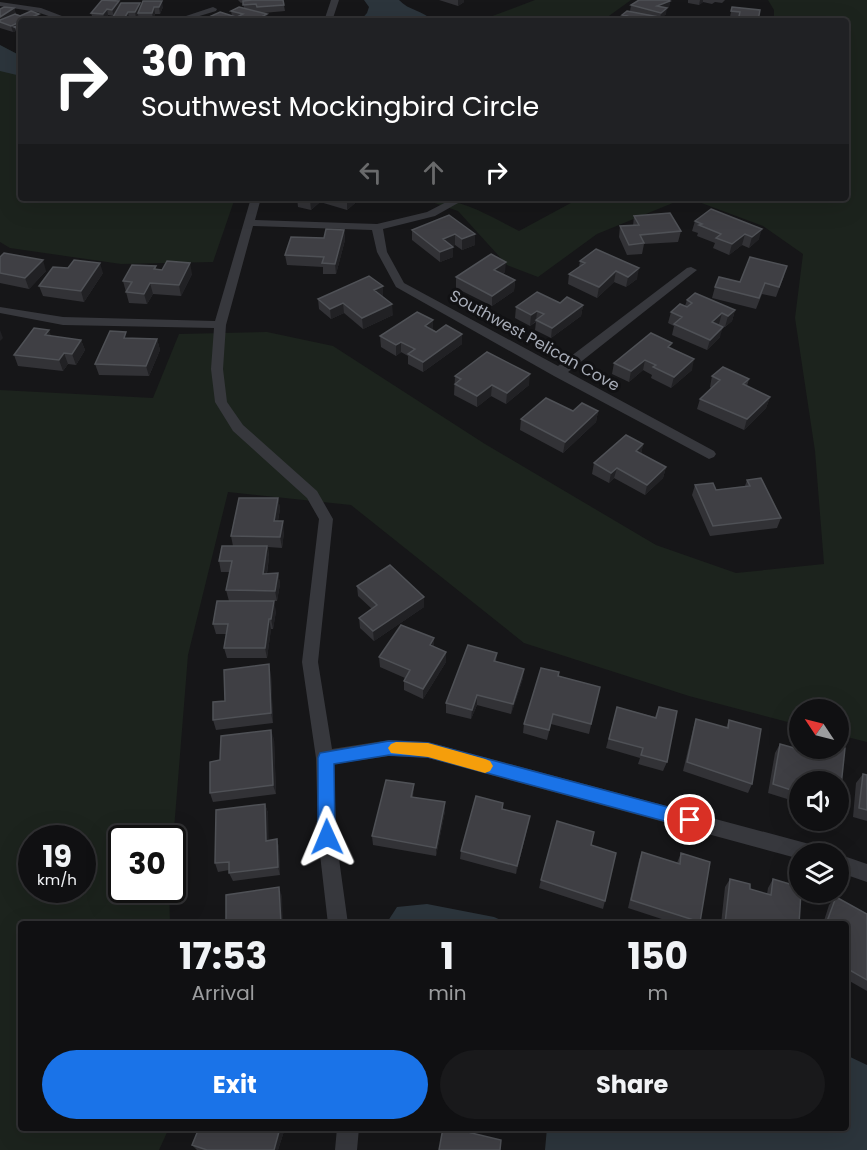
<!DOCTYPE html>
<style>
:root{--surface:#101012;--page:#19191b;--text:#f1f3f6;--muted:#9c9d9f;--line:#303032;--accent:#1a73e8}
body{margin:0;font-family:Poppins,sans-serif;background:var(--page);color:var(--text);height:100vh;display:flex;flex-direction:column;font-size:22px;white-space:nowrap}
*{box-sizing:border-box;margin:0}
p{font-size:20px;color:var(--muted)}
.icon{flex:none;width:33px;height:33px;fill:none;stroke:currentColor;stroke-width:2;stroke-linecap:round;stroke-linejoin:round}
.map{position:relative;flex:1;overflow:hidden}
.side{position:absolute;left:18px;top:921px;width:831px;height:210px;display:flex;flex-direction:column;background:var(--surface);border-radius:6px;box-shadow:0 6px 24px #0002,0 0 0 2px var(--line)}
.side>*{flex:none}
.banner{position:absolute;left:18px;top:18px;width:831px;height:183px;border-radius:6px;box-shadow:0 6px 24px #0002,0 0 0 2px var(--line);background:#202124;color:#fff;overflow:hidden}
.needle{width:39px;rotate:305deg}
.tools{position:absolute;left:789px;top:699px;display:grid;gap:12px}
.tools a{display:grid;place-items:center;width:60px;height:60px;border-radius:50%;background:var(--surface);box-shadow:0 6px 24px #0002,0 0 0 2px var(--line);font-size:30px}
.speed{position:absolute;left:18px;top:825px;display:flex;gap:12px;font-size:30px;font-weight:700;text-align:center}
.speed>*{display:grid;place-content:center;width:78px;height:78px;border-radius:50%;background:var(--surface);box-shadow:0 6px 24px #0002,0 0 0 2px var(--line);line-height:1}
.speed small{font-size:15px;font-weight:400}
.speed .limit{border:3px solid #111;border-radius:9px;background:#fff;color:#111}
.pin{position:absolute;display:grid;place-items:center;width:51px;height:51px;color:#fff;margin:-26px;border:3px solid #fff;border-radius:50%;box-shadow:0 2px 6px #0007}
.me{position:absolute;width:66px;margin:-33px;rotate:359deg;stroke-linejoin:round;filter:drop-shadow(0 0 4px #0008)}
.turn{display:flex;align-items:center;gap:21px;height:126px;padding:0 24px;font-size:27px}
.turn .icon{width:78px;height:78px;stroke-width:2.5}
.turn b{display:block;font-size:42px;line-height:51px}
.lanes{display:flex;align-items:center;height:57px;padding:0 24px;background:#0003;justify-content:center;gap:30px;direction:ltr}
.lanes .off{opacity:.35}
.eta{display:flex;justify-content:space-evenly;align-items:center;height:102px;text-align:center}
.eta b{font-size:36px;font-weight:700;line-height:42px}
.button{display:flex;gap:12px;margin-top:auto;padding:12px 24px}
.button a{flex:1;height:69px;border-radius:36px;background:var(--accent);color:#fff;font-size:24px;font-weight:700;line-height:69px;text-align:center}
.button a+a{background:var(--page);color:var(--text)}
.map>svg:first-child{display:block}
</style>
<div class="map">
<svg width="867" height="1150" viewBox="0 0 867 1150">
<rect width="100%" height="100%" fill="#161618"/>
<path fill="#1c231d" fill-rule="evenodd" d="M 535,0 L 631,0 L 602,21 L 479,21 Z
M 768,0 L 867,0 L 867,742 L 839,735 L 838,710 L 800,710 L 799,725 L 689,696 L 524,643 L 351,505 L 228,492 L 188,655 L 173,842 L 172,838 L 122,838 L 122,890 L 169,890 L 170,924 L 21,924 L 21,1128 L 169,1128 L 159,1150 L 0,1150 L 0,390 L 153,398 L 179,334 L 267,332 L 333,346 L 485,444 L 656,545 L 736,573 L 824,564 L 815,451 L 795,318 L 803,254 L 763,226 L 688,198 L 846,198 L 846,21 L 774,21 L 774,10 ZM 32,838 L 82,838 L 82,890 L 32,890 Z
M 0,45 L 21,56 L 21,198 L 235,198 L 213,262 L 121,264 L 10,248 L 0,242 Z
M 420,198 C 462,198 482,212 519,231 L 580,198 L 685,198 L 597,234 L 538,277 L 507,265 L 458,211 Z"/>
<path fill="#2c353c" d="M 364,0 L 399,0 C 409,11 423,10 433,21 L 360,21 L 367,13 L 369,7 Z
M 0,45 L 21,56 L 21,76 L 0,71 Z
M 427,904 L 494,917 L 510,924 L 386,924 L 397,907 Z
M 846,1055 L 867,1065 L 867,1150 L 545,1150 L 547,1128 L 846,1128 Z"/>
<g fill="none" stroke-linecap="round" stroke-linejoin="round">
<path fill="#37383d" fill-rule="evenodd" d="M 331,0 L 339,0 L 332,21 L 324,21 Z
M 0,2 L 41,8 L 75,21 L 63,21 L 37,12 L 0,6 Z
M 213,7 L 217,9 L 216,11 L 183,21 L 171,21 Z
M 705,17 L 709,19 L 707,21 L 698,21 Z
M 251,198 L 261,198 L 255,220 L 377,224 L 427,212 L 454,198 L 467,198 L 435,216 L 383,229 L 387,252 L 404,283 L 558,366 L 687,268 L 691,267 L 697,270 L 568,372 L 714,451 L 716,454 L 714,457 L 709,459 L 554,376 L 396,287 L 377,252 L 372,230 L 253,226 L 226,325 L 223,369 L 227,402 L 243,425 L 317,491 L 333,519 L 318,662 L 332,749 L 389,740 L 428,742 L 813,845 L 820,848 L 822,854 L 800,854 L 800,859 L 428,758 L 389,756 L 334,764 L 336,837 L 348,924 L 328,924 L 318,837 L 316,758 L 302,662 L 319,519 L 307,498 L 233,431 L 215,402 L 211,369 L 214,328 L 63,325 L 0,313 L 0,307 L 63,317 L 215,321 Z
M 838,854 L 867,864 L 867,882 L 838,872 Z
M 337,1128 L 359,1128 L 357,1150 L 335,1150 Z"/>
</g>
<path fill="#323236" d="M 238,0 L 283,0 L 285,11 L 263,13 L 268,20 L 266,21 L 212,21 L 211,16 L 232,16 L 231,11 L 244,8 L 243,2 L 241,3 Z
M 439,0 L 464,0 L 464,2 L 458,6 Z
M 688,0 L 725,0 L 722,3 L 715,2 L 712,4 L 703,2 L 699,5 L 688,3 Z
M 670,1 L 669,7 L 666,8 L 666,14 L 661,18 L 621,20 L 622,15 L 630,11 L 631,5 Z
M 140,3 L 141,7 L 163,7 L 160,14 L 155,14 L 153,19 L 139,19 L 138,15 L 136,18 L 129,18 L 128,21 L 114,21 L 113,17 L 114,16 L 108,15 L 105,20 L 93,19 L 91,13 L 120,5 Z
M 732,7 L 760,10 L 738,21 L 738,18 L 730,17 Z
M 14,8 L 16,14 L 40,20 L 38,21 L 21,21 L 21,35 L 16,33 L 16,31 L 13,32 L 0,28 L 0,9 Z
M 297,198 L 361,198 L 347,210 L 320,202 L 311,210 L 298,207 Z
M 711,209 L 759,239 L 749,248 L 742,245 L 729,255 L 713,248 L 715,243 L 697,236 L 698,233 L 692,231 L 695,221 Z
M 634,216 L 681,231 L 678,242 L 644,244 L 642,254 L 627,255 L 619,237 L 620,226 L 633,226 Z
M 344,230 L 345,240 L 336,274 L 323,274 L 323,267 L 287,265 L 285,255 Z
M 412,230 L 475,234 L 475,245 L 462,250 L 455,245 L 452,246 L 453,247 L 453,257 L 440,262 L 412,240 Z
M 596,249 L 637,279 L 626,287 L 614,282 L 597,298 L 568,284 L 569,274 L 579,267 L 580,261 Z
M 0,257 L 46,271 L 29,289 L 0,283 Z
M 156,266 L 156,270 L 192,274 L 181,296 L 153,294 L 147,304 L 129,303 L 123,281 Z
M 505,272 L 503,274 L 515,280 L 514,291 L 492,306 L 456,288 L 456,277 Z
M 103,273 L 84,302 L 43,296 L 39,286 Z
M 784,276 L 776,297 L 762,294 L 756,309 L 712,298 L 715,287 L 740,282 Z
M 383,286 L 382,297 L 393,315 L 363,329 L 344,313 L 331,319 L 319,309 L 318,299 Z
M 687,300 L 735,310 L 732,321 L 725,327 L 718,325 L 720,337 L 707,350 L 672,335 L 674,326 L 668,323 L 671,312 L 685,306 Z
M 560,303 L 583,305 L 581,316 L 551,338 L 535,330 L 536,322 L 530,326 L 515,318 L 516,307 Z
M 433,320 L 433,330 L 436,332 L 462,334 L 462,344 L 423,372 L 408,364 L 408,356 L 401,352 L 396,356 L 381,347 L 380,336 Z
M 52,336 L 81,340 L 85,350 L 76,365 L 68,364 L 63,371 L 18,366 L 14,355 Z
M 128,338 L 157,339 L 160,350 L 149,376 L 99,375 L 95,364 Z
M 671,348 L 692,370 L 671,388 L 651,378 L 652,375 L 643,370 L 629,382 L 612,374 L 614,363 Z
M 455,376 L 529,385 L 506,404 L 491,396 L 477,407 L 454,395 Z
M 712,376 L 749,379 L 747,386 L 770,397 L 766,408 L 744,430 L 697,409 L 700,399 L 711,388 L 710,387 Z
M 573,411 L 598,411 L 596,422 L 563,453 L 520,430 L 521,419 Z
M 643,444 L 641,454 L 666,467 L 663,478 L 645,495 L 614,478 L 609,483 L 592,474 L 594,463 Z
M 747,480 L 781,518 L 777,528 L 710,536 L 692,495 L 695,485 L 716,490 L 745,486 Z
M 278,498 L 280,509 L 278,521 L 284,532 L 282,548 L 268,547 L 269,557 L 267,574 L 278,573 L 280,584 L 277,601 L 229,601 L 226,590 L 230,572 L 221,572 L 219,561 L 233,546 L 231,536 Z
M 357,586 L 424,607 L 374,641 L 360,628 L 359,618 L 372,609 L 358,596 Z
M 276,611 L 273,629 L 271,629 L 267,658 L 227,658 L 224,648 L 226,634 L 216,634 L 213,624 Z
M 434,647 L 446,652 L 446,662 L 423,699 L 404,690 L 404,681 L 405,678 L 380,667 L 379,657 Z
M 497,653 L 496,661 L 523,678 L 511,714 L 477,705 L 471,719 L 446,713 L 446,703 Z
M 271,674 L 273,723 L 216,730 L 213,720 L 225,701 Z
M 559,676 L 600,687 L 589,734 L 551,724 L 547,740 L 523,733 L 524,724 Z
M 617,707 L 655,717 L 659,707 L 667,762 L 663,771 L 638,764 L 640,758 L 606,748 Z
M 696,719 L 726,728 L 729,720 L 752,784 L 748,793 L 683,771 L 693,729 Z
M 274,739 L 276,794 L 213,802 L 210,793 L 220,760 Z
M 780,744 L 808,752 L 809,748 L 845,748 L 838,805 L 838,782 L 800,782 L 800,803 L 768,793 L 775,753 Z
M 863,774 L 867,775 L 867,821 L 853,817 L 856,783 Z
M 414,784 L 413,797 L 445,802 L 445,811 L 436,856 L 373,845 L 372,836 Z
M 503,803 L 502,809 L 528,825 L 516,874 L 460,859 L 461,851 Z
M 265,804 L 268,813 L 268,840 L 277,839 L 279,848 L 280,875 L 233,881 L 229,873 L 229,870 L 218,872 L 215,863 Z
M 591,845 L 605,901 L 603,909 L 539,888 L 541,880 Z
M 642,852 L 677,863 L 681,853 L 700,922 L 699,924 L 677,924 L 628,908 L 639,860 Z
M 730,879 L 750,889 L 767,894 L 768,888 L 773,879 L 799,924 L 721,924 L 725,887 Z
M 836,897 L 867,914 L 867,991 L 846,979 L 846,924 L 823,924 L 829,905 Z
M 199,1128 L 285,1128 L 278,1150 L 197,1150 L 192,1145 Z"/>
<path fill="#212124" d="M 458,0 L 464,0 L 464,2 L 458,6 Z
M 700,0 L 703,0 L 703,2 L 699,5 Z
M 119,1 L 121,7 L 114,16 L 112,10 Z
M 162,1 L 163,7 L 160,14 L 159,7 Z
M 670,1 L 669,7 L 656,12 L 657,6 Z
M 140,3 L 141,10 L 138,13 L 138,15 L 136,18 L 135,12 Z
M 154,7 L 155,14 L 153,19 L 152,13 Z
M 14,8 L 16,14 L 0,22 L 0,17 Z
M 667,8 L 666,14 L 660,19 L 661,13 Z
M 107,9 L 108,15 L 105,20 L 103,14 Z
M 128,12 L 129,18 L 128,21 L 126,21 L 125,17 Z
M 39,14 L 40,20 L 38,21 L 22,21 Z
M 267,14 L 268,20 L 266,21 L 256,21 Z
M 21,21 L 21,29 L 14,27 L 16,31 L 13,32 L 11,26 Z
M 312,198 L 320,198 L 320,202 L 311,210 L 310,200 Z
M 348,198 L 361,198 L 347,210 L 347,200 Z
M 762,229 L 759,239 L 749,248 L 752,237 Z
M 344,230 L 345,240 L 336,274 L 335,264 Z
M 455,234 L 455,245 L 443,249 L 443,239 Z
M 475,234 L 475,245 L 462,250 L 462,239 Z
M 745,234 L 742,245 L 729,255 L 732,244 Z
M 453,247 L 453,257 L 440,262 L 440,252 Z
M 43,260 L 46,271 L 29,289 L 25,278 Z
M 506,262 L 505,272 L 493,280 L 494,270 Z
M 100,263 L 103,273 L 84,302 L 81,291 Z
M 190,263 L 192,274 L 181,296 L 179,285 Z
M 639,268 L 637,279 L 626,287 L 628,277 Z
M 616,271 L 614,282 L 597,298 L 599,287 Z
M 515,280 L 514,291 L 492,306 L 492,296 Z
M 150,283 L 153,294 L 147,304 L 144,294 Z
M 383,286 L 383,296 L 374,301 L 374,290 Z
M 343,303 L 344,313 L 331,319 L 330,309 Z
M 392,304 L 393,315 L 363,329 L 362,318 Z
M 583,305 L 581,316 L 551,338 L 552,328 Z
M 735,310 L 732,321 L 725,327 L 728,316 Z
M 537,311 L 536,321 L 530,326 L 531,315 Z
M 722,313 L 719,324 L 710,333 L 712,322 Z
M 433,320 L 433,331 L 425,326 Z
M 723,327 L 720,337 L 707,350 L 710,340 Z
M 0,330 L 3,338 L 0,341 Z
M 49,330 L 53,341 L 45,335 Z
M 462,334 L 462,344 L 423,372 L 423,362 Z
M 157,339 L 160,350 L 149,376 L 146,366 Z
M 81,340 L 85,350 L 76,365 L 72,354 Z
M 401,342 L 401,352 L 396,356 L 396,345 Z
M 64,353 L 68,364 L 63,371 L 59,360 Z
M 694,359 L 692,370 L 671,388 L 674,377 Z
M 645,360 L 643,370 L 629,382 L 631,371 Z
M 530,374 L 529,385 L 506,404 L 507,393 Z
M 492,385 L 491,396 L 477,407 L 477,396 Z
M 770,397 L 766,408 L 744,430 L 747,419 Z
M 598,411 L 596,422 L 563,453 L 565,442 Z
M 643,444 L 641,455 L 636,451 Z
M 666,467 L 663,478 L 645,495 L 647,485 Z
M 617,468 L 614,478 L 609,483 L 611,473 Z
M 278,498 L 280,509 L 276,531 L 274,521 Z
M 283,521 L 284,532 L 282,548 L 280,537 Z
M 267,546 L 269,557 L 265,584 L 263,574 Z
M 278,573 L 280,584 L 277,601 L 275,591 Z
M 424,597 L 424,607 L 374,641 L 373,631 Z
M 274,601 L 276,611 L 273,629 L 271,619 Z
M 269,619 L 271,629 L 267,658 L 265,648 Z
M 434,638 L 434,648 L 430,645 Z
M 446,652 L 446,662 L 423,699 L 423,689 Z
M 269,664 L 271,674 L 273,723 L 271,713 Z
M 524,669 L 523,678 L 511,714 L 513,704 Z
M 477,695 L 477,705 L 471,719 L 472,710 Z
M 271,730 L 274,739 L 276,794 L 273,785 Z
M 445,802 L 445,811 L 436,856 L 436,848 Z
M 265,804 L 268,813 L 269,849 L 266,841 Z
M 530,816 L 528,825 L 516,874 L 517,866 Z
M 277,839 L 279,848 L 280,875 L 278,867 Z
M 279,887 L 282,896 L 283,924 L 281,924 Z
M 280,1128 L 285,1128 L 278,1150 L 274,1150 Z"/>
<path fill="#3f3f44" stroke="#4f5156" stroke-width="1.5" d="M 102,0 L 119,1 L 112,10 L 107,9 L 103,14 L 91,13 Z
M 252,0 L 283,0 L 284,5 L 257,7 L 256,4 L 243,5 L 243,1 Z
M 639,0 L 668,0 L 670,1 L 657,6 L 667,8 L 661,13 L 631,5 Z
M 143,1 L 162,1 L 159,7 L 154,7 L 152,13 L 138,13 Z
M 121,3 L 140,3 L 135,12 L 128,12 L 125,17 L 113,17 Z
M 4,7 L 14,8 L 0,17 L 0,9 Z
M 239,7 L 267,14 L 256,20 L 239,16 L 243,14 L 231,11 Z
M 732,7 L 760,10 L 758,21 L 738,21 L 740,12 L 731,11 Z
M 31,11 L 39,14 L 11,26 L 0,22 L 0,20 L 15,14 L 20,16 Z
M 627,11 L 664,18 L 661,21 L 620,21 L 627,16 L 622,15 Z
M 220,12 L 245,20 L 217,21 L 221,19 L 211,16 Z
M 193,17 L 204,21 L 184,21 Z
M 49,19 L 55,21 L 43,21 Z
M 21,25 L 21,30 L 14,27 Z
M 711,209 L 762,229 L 752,237 L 745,234 L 732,244 L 716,238 L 721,234 L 699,225 L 702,224 L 695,221 Z
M 670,213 L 681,231 L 640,235 L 644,243 L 629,245 L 620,226 L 639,225 L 634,216 Z
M 449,215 L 475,234 L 462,239 L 455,234 L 443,239 L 453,247 L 440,252 L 412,230 Z
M 326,229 L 344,230 L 335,264 L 322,263 L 324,257 L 285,255 L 291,237 L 324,238 Z
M 596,249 L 639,268 L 628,277 L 616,271 L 599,287 L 569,274 L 585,263 L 580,261 Z
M 4,253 L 43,260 L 25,278 L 0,273 L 0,257 Z
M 491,254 L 506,262 L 494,270 L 515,280 L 492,296 L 456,277 Z
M 750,257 L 787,266 L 779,287 L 765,283 L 759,298 L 715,287 L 719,277 L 740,282 Z
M 74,260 L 100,263 L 81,291 L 39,286 L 53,267 L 68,268 Z
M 167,261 L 190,263 L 179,285 L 150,283 L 144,294 L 126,292 L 132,282 L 123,281 L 132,265 L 156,266 L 154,269 L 162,270 Z
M 369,276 L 383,286 L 374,290 L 392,304 L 362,318 L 343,303 L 330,309 L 318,299 Z
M 537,292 L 560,303 L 567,297 L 583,305 L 552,328 L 536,320 L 544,314 L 537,311 L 531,315 L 516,307 Z
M 695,293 L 735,310 L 728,316 L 722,313 L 712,322 L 723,327 L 710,340 L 674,324 L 682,317 L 671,312 L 680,304 L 687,307 L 692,303 L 687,300 Z
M 417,312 L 433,320 L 425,326 L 436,332 L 446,325 L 462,334 L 423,362 L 408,354 L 415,349 L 401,342 L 396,345 L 380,336 Z
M 34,328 L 49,330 L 45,335 L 81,340 L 72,354 L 64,353 L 59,360 L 14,355 Z
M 110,331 L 126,332 L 124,338 L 157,339 L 146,366 L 95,364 Z
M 651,333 L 672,343 L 668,347 L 694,359 L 674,377 L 653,367 L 656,365 L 645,360 L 631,371 L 614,363 Z
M 487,352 L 530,374 L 507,393 L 492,385 L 477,396 L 455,384 L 461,379 L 455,376 Z
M 723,367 L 749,379 L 743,384 L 770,397 L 747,419 L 700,399 L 720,380 L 712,376 Z
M 546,398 L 573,411 L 582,403 L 598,411 L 565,442 L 521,419 Z
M 626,435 L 643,444 L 636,451 L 666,467 L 647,485 L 617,468 L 611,473 L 594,463 Z
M 761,478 L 781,518 L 713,526 L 695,485 L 713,483 L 716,490 L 750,486 L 747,480 Z
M 239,498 L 278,498 L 274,521 L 283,521 L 280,537 L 231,536 Z
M 222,546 L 267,546 L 263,574 L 278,573 L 275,591 L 226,590 L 232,561 L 219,561 Z
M 390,565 L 424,597 L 373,631 L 359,618 L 377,605 L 357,586 Z
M 217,601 L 274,601 L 271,619 L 269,619 L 265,648 L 224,648 L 228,624 L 213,624 Z
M 401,625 L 434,638 L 430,645 L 446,652 L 423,689 L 404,681 L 410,670 L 379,657 Z
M 468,645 L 497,653 L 494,661 L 524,669 L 513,704 L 477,695 L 472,710 L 446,703 Z
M 269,664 L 271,713 L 213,720 L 213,702 L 225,701 L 224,670 Z
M 541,668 L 559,672 L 558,676 L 600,687 L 591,724 L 553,714 L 549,730 L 524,724 Z
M 617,707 L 656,718 L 659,707 L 677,711 L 667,762 L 641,755 L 643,748 L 609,739 Z
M 696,719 L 728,728 L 729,720 L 761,729 L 752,784 L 687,762 Z
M 271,730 L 273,785 L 210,793 L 210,762 L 220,760 L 221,736 Z
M 780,744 L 812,753 L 813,748 L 838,748 L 838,746 L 845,748 L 839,805 L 838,782 L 800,782 L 800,793 L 773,784 Z
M 863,774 L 867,775 L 867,810 L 859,808 Z
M 386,780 L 414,784 L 411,797 L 445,802 L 436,848 L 372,836 Z
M 476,796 L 503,803 L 502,809 L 530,816 L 517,866 L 461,851 Z
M 265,804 L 266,841 L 277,839 L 278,867 L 229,873 L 229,862 L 215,863 L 216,810 Z
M 557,821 L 594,832 L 591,845 L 616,853 L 605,901 L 541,880 Z
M 642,852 L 680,864 L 681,853 L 710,862 L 700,922 L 631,900 Z
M 730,879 L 750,884 L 750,889 L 771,895 L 773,879 L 800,887 L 800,892 L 801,892 L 799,924 L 725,924 Z
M 279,887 L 281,924 L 226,924 L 226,895 Z
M 836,897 L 867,914 L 867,980 L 846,968 L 846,960 L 847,957 L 846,956 L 846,924 L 826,924 Z
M 199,1128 L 280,1128 L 274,1150 L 207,1150 L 192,1145 Z
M 443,1128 L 451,1128 L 501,1140 L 500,1150 L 439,1150 Z"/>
<path fill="#1a73e8" stroke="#114b97" stroke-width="1.5" d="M 389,741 L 428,743 L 690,813 L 695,815 L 698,820 L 695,826 L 690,828 L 428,757 L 389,755 L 334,764 L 335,837 L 333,842 L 327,844 L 321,842 L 318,837 L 318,758 L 320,753 Z"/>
<path fill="#f59e0b" d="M 396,742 L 428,743 L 485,759 L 490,761 L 493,766 L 490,771 L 485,773 L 428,757 L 391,753 L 388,748 L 391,744 Z"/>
<g text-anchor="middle" stroke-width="6" stroke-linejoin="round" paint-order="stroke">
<g font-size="16" fill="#a8adb8" stroke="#111113">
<text transform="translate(535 340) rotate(29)" y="6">Southwest Pelican Cove</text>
</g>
</g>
</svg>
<div class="tools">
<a><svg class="needle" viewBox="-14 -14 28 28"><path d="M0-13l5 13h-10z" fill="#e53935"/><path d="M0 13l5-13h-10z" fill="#9c9d9f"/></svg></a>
<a><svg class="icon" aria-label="sound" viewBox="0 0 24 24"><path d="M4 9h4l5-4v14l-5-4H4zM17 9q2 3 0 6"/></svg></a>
<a><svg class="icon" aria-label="layers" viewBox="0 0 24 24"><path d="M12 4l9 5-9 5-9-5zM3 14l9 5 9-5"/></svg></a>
</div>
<div class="speed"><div>19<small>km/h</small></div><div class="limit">30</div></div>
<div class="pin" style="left:690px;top:820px;background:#d93025"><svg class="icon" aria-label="arrive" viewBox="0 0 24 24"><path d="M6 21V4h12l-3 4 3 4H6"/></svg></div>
<svg class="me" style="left:327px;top:837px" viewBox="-20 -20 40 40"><path d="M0-17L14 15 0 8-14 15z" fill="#1a73e8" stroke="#fff" stroke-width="4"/></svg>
<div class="banner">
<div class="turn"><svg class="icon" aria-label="right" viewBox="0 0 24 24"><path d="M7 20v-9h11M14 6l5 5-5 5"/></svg><div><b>30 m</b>Southwest Mockingbird Circle</div></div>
<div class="lanes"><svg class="icon off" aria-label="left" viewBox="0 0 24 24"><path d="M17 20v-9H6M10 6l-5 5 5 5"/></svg><svg class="icon off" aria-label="ahead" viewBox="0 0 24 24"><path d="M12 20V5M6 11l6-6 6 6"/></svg><svg class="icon" aria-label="right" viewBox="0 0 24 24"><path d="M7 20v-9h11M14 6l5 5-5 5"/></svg></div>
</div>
<section class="side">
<div class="eta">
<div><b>17:53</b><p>Arrival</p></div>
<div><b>1</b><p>min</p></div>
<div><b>150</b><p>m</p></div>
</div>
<div class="button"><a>Exit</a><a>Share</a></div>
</section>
</div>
